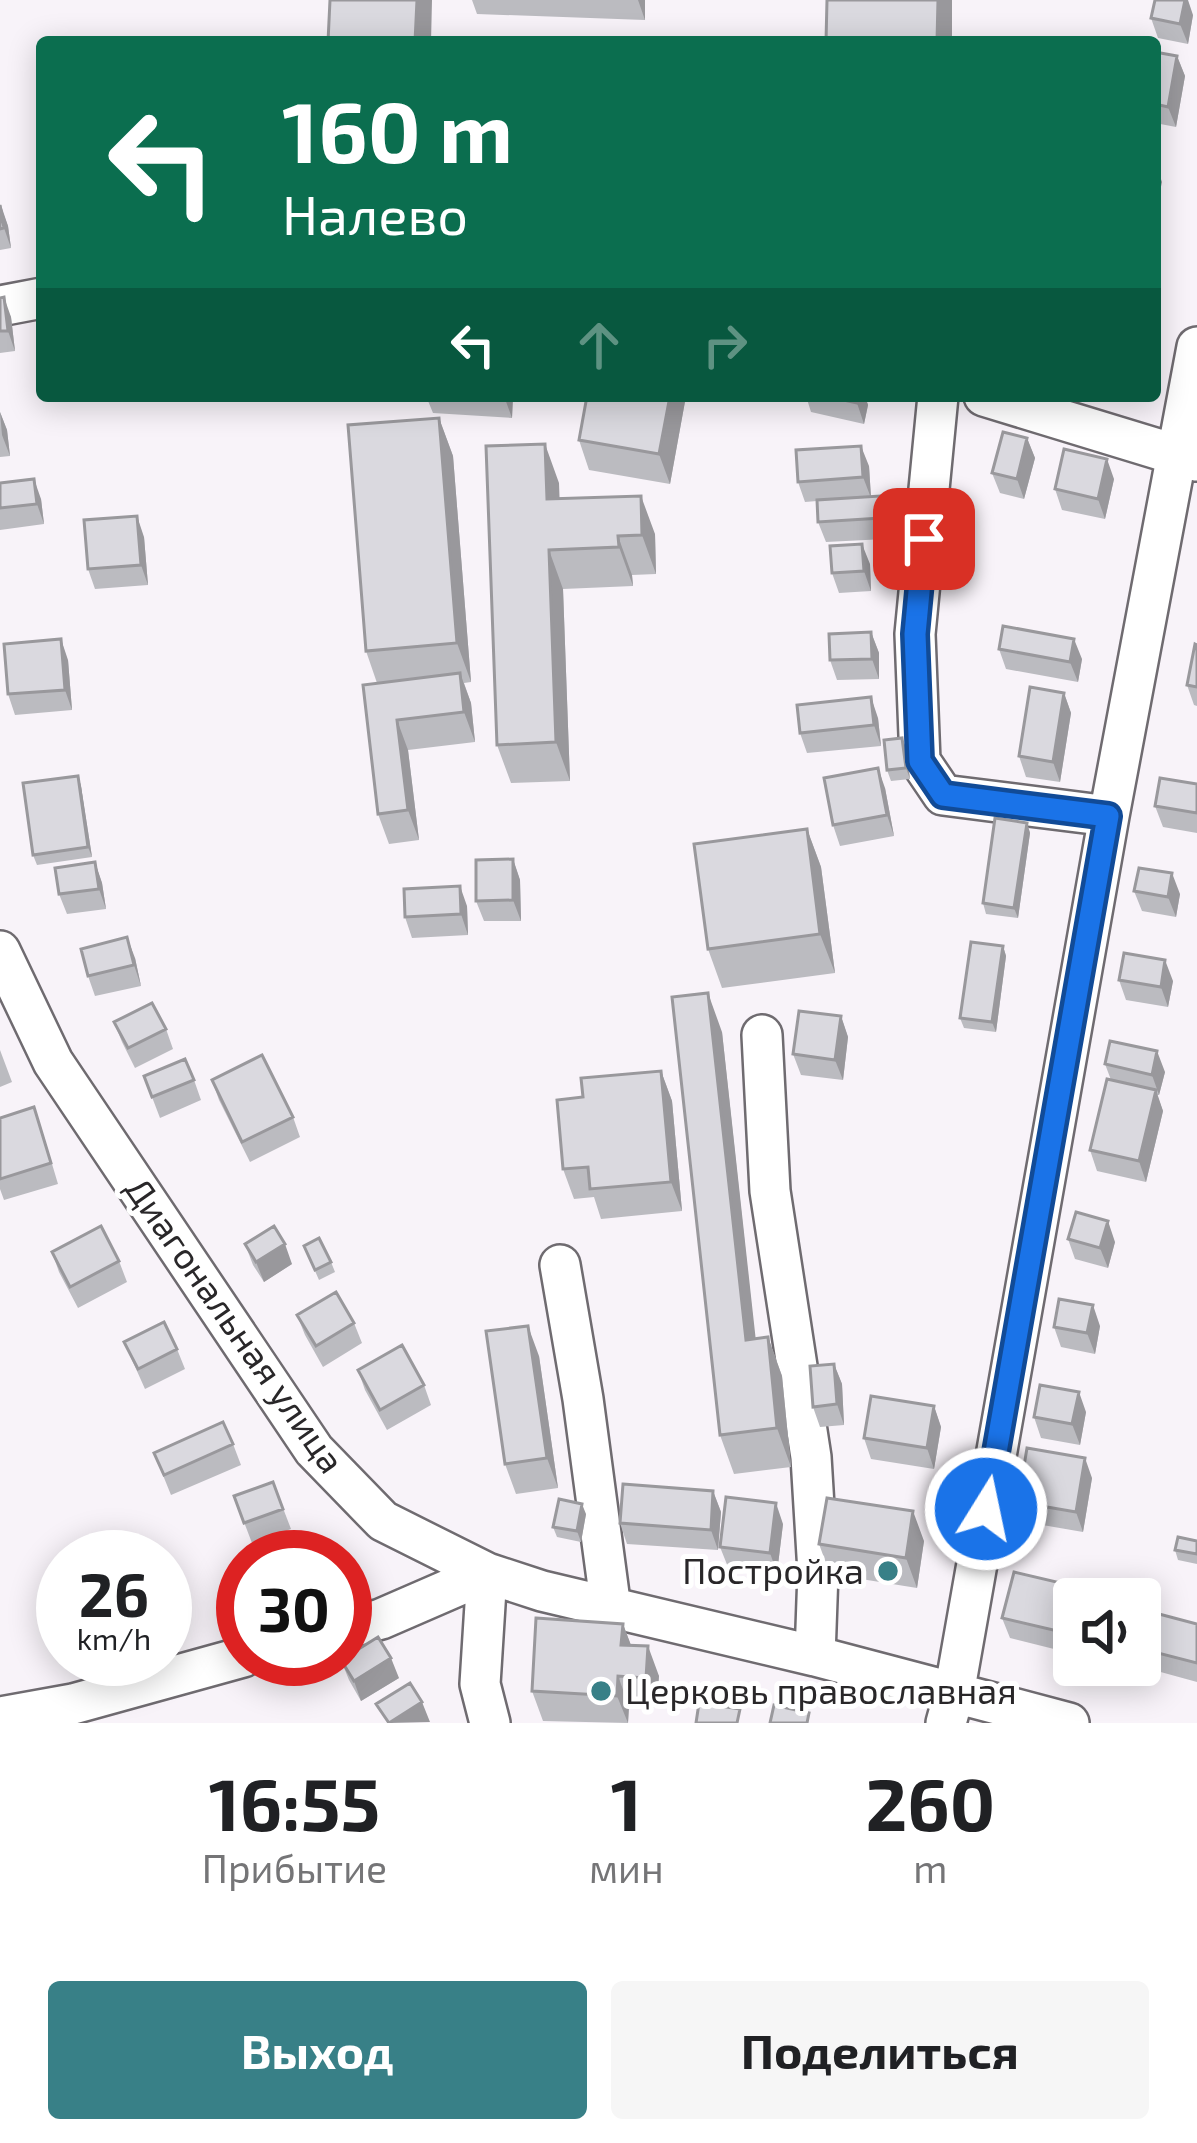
<!DOCTYPE html>
<html lang="ru">
<meta charset="utf-8">
<style>
:root{--surface:#fff;--page:#f6f6f6;--text:#202124;--muted:#757577;--accent:#388087}
body{margin:0;font-family:"Exo 2",sans-serif;background:var(--page);color:var(--text);height:100vh;display:flex;flex-direction:column;font-size:45px;white-space:nowrap}
*{box-sizing:border-box;margin:0}
p{font-size:39px;color:var(--muted)}
.icon{flex:none;width:66px;height:66px;fill:none;stroke:currentColor;stroke-width:2;stroke-linecap:round;stroke-linejoin:round}
.map{position:relative;height:1723px;overflow:hidden}
.side{display:flex;flex-direction:column;background:var(--surface);flex:1}
.side>*{flex:none}
.hud{position:absolute;left:36px;top:36px;width:1125px;height:366px;border-radius:12px;box-shadow:0 6px 30px #0003;background:#0b6e4f;color:#fff;overflow:hidden}
.tools{position:absolute;left:1053px;top:1578px;display:grid;gap:24px}
.tools a{display:grid;place-items:center;width:108px;height:108px;border-radius:12px;background:var(--surface);box-shadow:0 6px 30px #0003;font-size:60px}
.speed{position:absolute;left:36px;top:1530px;display:flex;gap:24px;font-size:60px;font-weight:700;text-align:center}
.speed>*{display:grid;place-content:center;width:156px;height:156px;border-radius:50%;background:var(--surface);box-shadow:0 6px 30px #0003;line-height:1}
.speed small{font-size:30px;font-weight:400}
.speed .limit{border:18px solid #d22;background:#fff;color:#111}
.pin{position:absolute;display:grid;place-items:center;width:102px;height:102px;color:#fff;margin:-51px;border-radius:24px;box-shadow:0 6px 18px #0006}
.me{position:absolute;width:132px;margin:-66px;rotate:10deg;stroke-linejoin:round;filter:drop-shadow(0 0 9px #0008)}
.turn{display:flex;align-items:center;gap:42px;height:252px;padding:0 48px;font-size:54px}
.turn .icon{width:156px;height:156px;stroke-width:2.5}
.turn b{display:block;font-size:84px;line-height:102px}
.lanes{display:flex;align-items:center;height:114px;padding:0 48px;background:#0003;justify-content:center;gap:60px;direction:ltr}
.lanes .off{opacity:.35}
.eta{display:flex;justify-content:space-evenly;align-items:center;height:204px;text-align:center}
.eta b{font-size:72px;font-weight:700;line-height:84px}
.cta{display:flex;gap:24px;margin-top:auto;padding:24px 48px}
.cta a{flex:1;height:138px;border-radius:12px;background:var(--accent);color:#fff;font-size:48px;font-weight:700;line-height:138px;text-align:center}
.cta a+a{background:var(--page);color:var(--text)}
.map>svg:first-child{display:block}
</style>
<div class="map">
<svg width="1197" height="1723" viewBox="0 0 1197 1723">
<rect width="100%" height="100%" fill="#f8f3f9"/>
<g fill="none" stroke-linecap="round" stroke-linejoin="round">
<defs>
<path id="minor" d="M 0,306 L 42,298
M 938,396 L 915,634 L 920,761 L 943,795 L 1109,816
M 984,396 L 1197,461
M 0,951 L 53,1062 L 314,1450 L 383,1521 L 487,1573 L 542,1591 L 815,1656 L 1069,1723
M 762,1035 L 770,1191 L 811,1457 L 818,1572 L 815,1656
M 560,1265 L 583,1399 L 611,1609
M 487,1573 L 480,1684 L 490,1723
M 345,1629 L 381,1619 L 487,1573
M 0,1717 L 73,1704 L 243,1657
M 946,1723 L 954,1694 L 1109,816 L 1197,347"/>
</defs>
<use href="#minor" stroke="#6f6b70" stroke-width="44"/>
<use href="#minor" stroke="#fff" stroke-width="39"/>
</g>
<path fill="#bbbbc0" d="M 472,0 L 645,0 L 645,20 L 477,14 Z
M 1193,15 L 1188,44 L 1158,38 L 1151,18 Z
M 1155,52 L 1177,56 L 1185,76 L 1176,127 L 1155,123 Z
M 0,205 L 8,226 L 11,248 L 0,250 Z
M 0,298 L 11,317 L 15,351 L 0,353 Z
M 426,396 L 513,396 L 512,418 L 433,413 Z
M 587,396 L 686,396 L 670,484 L 589,470 L 579,440 Z
M 806,396 L 865,396 L 868,405 L 864,424 L 811,412 Z
M 0,412 L 7,430 L 10,456 L 0,457 Z
M 439,418 L 453,456 L 471,682 L 464,683 L 471,703 L 475,742 L 408,750 L 419,840 L 389,844 L 378,814 L 377,683 L 366,651 Z
M 1027,438 L 1035,458 L 1024,499 L 1000,493 L 992,473 Z
M 869,466 L 871,497 L 896,495 L 903,516 L 905,538 L 826,542 L 818,522 L 817,501 L 805,502 L 798,482 Z
M 1114,479 L 1105,519 L 1062,510 L 1055,489 Z
M 0,483 L 41,499 L 44,524 L 0,530 Z
M 559,483 L 559,499 L 655,534 L 656,574 L 632,575 L 633,586 L 563,589 L 570,781 L 511,783 L 497,745 Z
M 144,537 L 148,585 L 95,589 L 88,569 Z
M 870,564 L 871,591 L 839,593 L 832,573 Z
M 871,632 L 879,653 L 879,679 L 837,680 L 830,660 Z
M 999,649 L 1082,659 L 1078,682 L 1006,669 Z
M 68,660 L 72,710 L 15,715 L 8,694 Z
M 1187,685 L 1197,687 L 1197,706 L 1194,705 Z
M 1064,693 L 1071,713 L 1060,782 L 1026,777 L 1019,756 Z
M 878,718 L 881,746 L 807,753 L 800,733 Z
M 902,738 L 906,748 L 910,779 L 891,781 L 887,770 Z
M 78,776 L 81,786 L 92,857 L 37,865 L 33,855 Z
M 1197,784 L 1197,833 L 1163,827 L 1155,806 Z
M 885,788 L 894,836 L 840,846 L 833,825 Z
M 1027,823 L 1030,833 L 1018,918 L 986,914 L 983,903 Z
M 807,829 L 821,867 L 835,973 L 722,988 L 708,949 Z
M 513,859 L 520,880 L 521,921 L 484,921 L 476,901 Z
M 95,862 L 102,883 L 106,909 L 67,914 L 59,894 Z
M 1134,891 L 1180,894 L 1176,917 L 1142,911 Z
M 467,906 L 468,935 L 412,938 L 405,917 Z
M 1003,946 L 1006,956 L 996,1032 L 964,1028 L 960,1018 Z
M 135,958 L 141,986 L 95,996 L 88,976 Z
M 1119,980 L 1173,981 L 1168,1007 L 1126,1000 Z
M 841,1016 L 848,1037 L 843,1080 L 801,1075 L 793,1054 Z
M 114,1022 L 166,1029 L 173,1049 L 135,1068 L 122,1042 Z
M 722,1032 L 755,1339 L 768,1337 L 782,1376 L 791,1467 L 734,1474 L 720,1435 Z
M 0,1050 L 12,1082 L 0,1087 Z
M 1105,1064 L 1165,1072 L 1159,1095 L 1157,1095 L 1163,1111 L 1146,1182 L 1097,1171 L 1090,1150 L 1111,1080 Z
M 661,1071 L 672,1101 L 682,1211 L 601,1219 L 594,1197 L 574,1199 L 563,1169 L 583,1097 Z
M 144,1076 L 194,1080 L 201,1100 L 160,1118 Z
M 212,1080 L 293,1117 L 300,1137 L 250,1162 L 219,1100 Z
M 0,1118 L 41,1127 L 58,1184 L 4,1200 L 0,1189 Z
M 1068,1239 L 1115,1242 L 1108,1268 L 1075,1259 Z
M 245,1244 L 292,1264 L 264,1282 L 253,1265 Z
M 304,1246 L 331,1262 L 335,1272 L 319,1280 Z
M 52,1252 L 119,1261 L 127,1282 L 78,1308 L 59,1272 Z
M 297,1315 L 354,1323 L 362,1343 L 323,1367 L 305,1335 Z
M 1100,1326 L 1095,1354 L 1061,1347 L 1054,1327 Z
M 124,1342 L 177,1349 L 185,1369 L 145,1389 Z
M 539,1356 L 558,1488 L 516,1494 L 505,1464 Z
M 834,1364 L 842,1384 L 844,1425 L 820,1427 L 813,1407 Z
M 358,1370 L 424,1385 L 431,1405 L 387,1430 L 365,1390 Z
M 934,1406 L 941,1427 L 934,1469 L 871,1459 L 864,1438 Z
M 1086,1412 L 1080,1445 L 1041,1438 L 1034,1417 Z
M 233,1444 L 241,1465 L 171,1495 L 154,1453 Z
M 1092,1478 L 1083,1532 L 1025,1522 L 1018,1502 Z
M 273,1482 L 291,1529 L 252,1543 L 234,1496 Z
M 713,1491 L 721,1512 L 718,1550 L 627,1544 L 620,1523 Z
M 586,1514 L 581,1542 L 557,1537 L 553,1527 Z
M 783,1524 L 777,1573 L 728,1567 L 720,1547 Z
M 924,1541 L 917,1588 L 830,1574 L 819,1544 Z
M 1197,1541 L 1197,1564 L 1178,1560 L 1175,1550 Z
M 1078,1587 L 1082,1599 L 1074,1599 L 1074,1654 L 1010,1638 L 1002,1618 Z
M 623,1624 L 631,1646 L 659,1676 L 656,1708 L 629,1706 L 628,1723 L 543,1721 L 532,1691 Z
M 1197,1624 L 1197,1682 L 1157,1671 L 1150,1651 Z
M 341,1660 L 399,1678 L 361,1701 L 349,1680 Z
M 1091,1665 L 1119,1665 L 1116,1680 L 1095,1676 Z"/>
<path fill="#99989c" d="M 417,0 L 432,0 L 431,42 L 415,42 Z
M 638,0 L 645,0 L 645,20 Z
M 938,0 L 952,0 L 952,42 L 937,42 Z
M 1185,0 L 1188,0 L 1193,15 L 1188,44 L 1180,24 Z
M 1177,56 L 1185,76 L 1176,127 L 1168,107 Z
M 1155,162 L 1162,182 L 1156,210 L 1155,207 Z
M 1,205 L 8,226 L 11,248 L 4,228 Z
M 4,297 L 11,317 L 15,351 L 8,331 Z
M 504,396 L 513,396 L 512,418 Z
M 670,396 L 686,396 L 670,484 L 659,454 Z
M 858,396 L 865,396 L 868,405 L 864,424 L 857,403 Z
M 0,412 L 7,430 L 10,456 L 2,435 Z
M 439,418 L 453,456 L 471,682 L 457,643 Z
M 1027,438 L 1035,458 L 1024,499 L 1017,479 Z
M 545,444 L 559,483 L 561,538 L 547,499 Z
M 861,446 L 869,466 L 871,498 L 863,477 Z
M 1107,459 L 1114,479 L 1105,519 L 1098,499 Z
M 34,479 L 41,499 L 44,524 L 37,504 Z
M 896,495 L 903,516 L 905,538 L 897,517 Z
M 641,496 L 655,534 L 656,574 L 642,535 Z
M 137,516 L 144,537 L 148,585 L 141,565 Z
M 618,536 L 632,575 L 633,586 L 619,547 Z
M 862,544 L 870,564 L 871,591 L 864,571 Z
M 549,550 L 563,589 L 570,781 L 556,742 Z
M 871,632 L 879,653 L 879,679 L 872,659 Z
M 61,639 L 68,660 L 72,710 L 65,690 Z
M 1074,639 L 1082,659 L 1078,682 L 1070,662 Z
M 460,673 L 471,703 L 475,742 L 464,712 Z
M 1064,693 L 1071,713 L 1060,782 L 1053,762 Z
M 871,697 L 878,718 L 881,746 L 874,725 Z
M 397,720 L 408,750 L 419,840 L 408,810 Z
M 902,738 L 906,748 L 910,779 L 906,768 Z
M 878,768 L 885,788 L 894,836 L 887,815 Z
M 78,776 L 81,786 L 92,857 L 88,847 Z
M 1027,823 L 1030,833 L 1018,918 L 1014,908 Z
M 807,829 L 821,867 L 835,973 L 820,934 Z
M 513,859 L 520,880 L 521,921 L 513,900 Z
M 95,862 L 102,883 L 106,909 L 99,889 Z
M 1172,873 L 1180,894 L 1176,917 L 1168,897 Z
M 460,886 L 467,906 L 468,935 L 461,914 Z
M 127,937 L 135,958 L 141,986 L 134,965 Z
M 1003,946 L 1006,956 L 996,1032 L 992,1022 Z
M 1165,960 L 1173,981 L 1168,1007 L 1161,987 Z
M 708,993 L 722,1032 L 760,1378 L 746,1340 Z
M 841,1016 L 848,1037 L 843,1080 L 835,1060 Z
M 1157,1051 L 1165,1072 L 1159,1095 L 1152,1075 Z
M 661,1071 L 672,1101 L 682,1211 L 671,1182 Z
M 1156,1090 L 1163,1111 L 1146,1182 L 1139,1161 Z
M 1108,1221 L 1115,1242 L 1108,1268 L 1100,1248 Z
M 285,1244 L 292,1264 L 264,1282 L 256,1262 Z
M 1093,1305 L 1100,1326 L 1095,1354 L 1087,1333 Z
M 528,1326 L 539,1356 L 558,1488 L 547,1458 Z
M 768,1337 L 782,1376 L 791,1467 L 777,1428 Z
M 834,1364 L 842,1384 L 844,1425 L 837,1404 Z
M 1079,1392 L 1086,1412 L 1080,1445 L 1072,1424 Z
M 934,1406 L 941,1427 L 934,1469 L 927,1448 Z
M 1085,1458 L 1092,1478 L 1083,1532 L 1076,1512 Z
M 713,1491 L 721,1512 L 718,1550 L 711,1530 Z
M 776,1503 L 783,1524 L 777,1573 L 770,1553 Z
M 582,1504 L 586,1514 L 581,1542 L 577,1531 Z
M 913,1511 L 924,1541 L 917,1588 L 906,1558 Z
M 1074,1602 L 1074,1654 L 1066,1633 Z
M 623,1624 L 634,1653 L 621,1645 Z
M 648,1646 L 659,1676 L 656,1708 L 646,1678 Z
M 391,1658 L 399,1678 L 361,1701 L 354,1681 Z
M 1110,1665 L 1119,1665 L 1116,1680 Z
M 618,1676 L 629,1706 L 628,1723 L 617,1696 Z
M 422,1702 L 430,1722 L 389,1723 Z"/>
<path fill="#dad9df" stroke="#99989c" stroke-width="3" d="M 330,0 L 417,0 L 415,42 L 328,42 Z
M 827,0 L 938,0 L 937,42 L 826,42 Z
M 1155,0 L 1185,0 L 1180,24 L 1151,18 Z
M 1155,52 L 1177,56 L 1168,107 L 1155,104 Z
M 0,205 L 4,228 L 0,229 Z
M 4,297 L 8,331 L 0,331 L 0,298 Z
M 587,396 L 670,396 L 659,454 L 579,440 Z
M 825,396 L 858,396 L 857,403 Z
M 439,418 L 457,643 L 366,651 L 348,425 Z
M 1003,432 L 1027,438 L 1017,479 L 992,473 Z
M 545,444 L 547,499 L 641,496 L 642,535 L 618,536 L 619,547 L 549,550 L 556,742 L 497,745 L 486,446 Z
M 861,446 L 863,477 L 798,482 L 796,450 Z
M 1064,449 L 1107,459 L 1098,499 L 1055,489 Z
M 34,479 L 37,504 L 0,508 L 0,483 Z
M 896,495 L 897,517 L 818,522 L 817,500 Z
M 137,516 L 141,565 L 88,569 L 84,520 Z
M 862,544 L 864,571 L 832,573 L 830,546 Z
M 1003,626 L 1074,639 L 1070,662 L 999,649 Z
M 871,632 L 872,659 L 830,660 L 829,634 Z
M 61,639 L 65,690 L 8,694 L 4,644 Z
M 1195,644 L 1197,645 L 1197,687 L 1187,685 Z
M 460,673 L 464,712 L 397,720 L 408,810 L 378,814 L 363,685 Z
M 1030,687 L 1064,693 L 1053,762 L 1019,756 Z
M 871,697 L 874,725 L 800,733 L 797,705 Z
M 902,738 L 906,768 L 887,770 L 884,740 Z
M 878,768 L 887,815 L 833,825 L 824,778 Z
M 78,776 L 88,847 L 33,855 L 23,783 Z
M 1160,778 L 1197,784 L 1197,813 L 1155,806 Z
M 995,818 L 1027,823 L 1014,908 L 983,903 Z
M 807,829 L 820,934 L 708,949 L 694,844 Z
M 513,859 L 513,900 L 476,901 L 476,860 Z
M 95,862 L 99,889 L 59,894 L 55,868 Z
M 1139,868 L 1172,873 L 1168,897 L 1134,891 Z
M 460,886 L 461,914 L 405,917 L 404,889 Z
M 127,937 L 134,965 L 88,976 L 81,949 Z
M 971,942 L 1003,946 L 992,1022 L 960,1018 Z
M 1124,953 L 1165,960 L 1161,987 L 1119,980 Z
M 708,993 L 746,1340 L 768,1337 L 777,1428 L 720,1435 L 672,997 Z
M 152,1003 L 166,1029 L 128,1048 L 114,1022 Z
M 799,1011 L 841,1016 L 835,1060 L 793,1054 Z
M 1110,1041 L 1157,1051 L 1152,1075 L 1105,1064 Z
M 262,1055 L 293,1117 L 242,1142 L 212,1080 Z
M 185,1059 L 194,1080 L 152,1097 L 144,1076 Z
M 661,1071 L 671,1182 L 590,1189 L 588,1167 L 563,1169 L 557,1100 L 583,1097 L 581,1078 Z
M 1107,1079 L 1156,1090 L 1139,1161 L 1090,1150 Z
M 34,1107 L 51,1163 L 0,1179 L 0,1118 Z
M 1076,1212 L 1108,1221 L 1100,1248 L 1068,1239 Z
M 101,1226 L 119,1261 L 70,1287 L 52,1252 Z
M 274,1226 L 285,1244 L 256,1262 L 245,1244 Z
M 319,1238 L 331,1262 L 315,1270 L 304,1246 Z
M 336,1292 L 354,1323 L 316,1346 L 297,1315 Z
M 1059,1299 L 1093,1305 L 1087,1333 L 1054,1327 Z
M 164,1322 L 177,1349 L 138,1369 L 124,1342 Z
M 528,1326 L 547,1458 L 505,1464 L 486,1331 Z
M 402,1345 L 424,1385 L 380,1410 L 358,1370 Z
M 834,1364 L 837,1404 L 813,1407 L 810,1366 Z
M 1040,1385 L 1079,1392 L 1072,1424 L 1034,1417 Z
M 871,1396 L 934,1406 L 927,1448 L 864,1438 Z
M 223,1422 L 233,1444 L 164,1475 L 154,1453 Z
M 1027,1448 L 1085,1458 L 1076,1512 L 1018,1502 Z
M 273,1482 L 283,1509 L 244,1523 L 234,1496 Z
M 623,1484 L 713,1491 L 711,1530 L 620,1523 Z
M 726,1497 L 776,1503 L 770,1553 L 720,1547 Z
M 827,1498 L 913,1511 L 906,1558 L 819,1544 Z
M 559,1499 L 582,1504 L 577,1531 L 553,1527 Z
M 1178,1537 L 1197,1541 L 1197,1554 L 1175,1550 Z
M 310,1543 L 313,1557 L 273,1557 L 272,1554 Z
M 1014,1572 L 1078,1587 L 1066,1633 L 1002,1618 Z
M 1159,1614 L 1197,1624 L 1197,1663 L 1150,1651 Z
M 536,1618 L 623,1624 L 621,1645 L 648,1646 L 646,1678 L 618,1676 L 617,1696 L 532,1691 Z
M 378,1637 L 391,1658 L 354,1681 L 341,1660 Z
M 410,1683 L 422,1702 L 389,1723 L 376,1704 Z
M 699,1703 L 740,1709 L 737,1723 L 696,1723 Z
M 774,1705 L 809,1713 L 807,1723 L 770,1723 Z"/>
<g fill="none" stroke-linecap="round" stroke-linejoin="round">
<defs>
<path id="route" d="M 924,539 L 915,634 L 920,761 L 943,795 L 1108,816 L 986,1509"/>
</defs>
<use href="#route" stroke="#114b97" stroke-width="30"/>
<use href="#route" stroke="#1a73e8" stroke-width="21"/>
</g>
<g fill="#388087" stroke="#fff" stroke-width="4.5">
<circle cx="888" cy="1571" r="12"/>
<circle cx="601" cy="1691" r="12"/>
</g>
<g text-anchor="middle" stroke-width="10" stroke-linejoin="round" paint-order="stroke">
<g font-size="36" fill="#292729" stroke="#fff">
<text transform="translate(235 1325) rotate(55)" y="13">Диагональная улица</text>
</g>
<g font-size="36" fill="#292729" stroke="#fff" text-anchor="end">
<text x="864" y="1584">Постройка</text>
<text x="625" y="1704" text-anchor="start">Церковь православная</text>
</g>
</g>
</svg>
<div class="tools">
<a><svg class="icon" aria-label="sound" viewBox="0 0 24 24"><path d="M4 9h4l5-4v14l-5-4H4zM17 9q2 3 0 6"/></svg></a>
</div>
<div class="speed"><div>26<small>km/h</small></div><div class="limit">30</div></div>
<div class="pin" style="left:924px;top:539px;background:#d93025"><svg class="icon" aria-label="arrive" viewBox="0 0 24 24"><path d="M6 21V4h12l-3 4 3 4H6"/></svg></div>
<svg class="me" style="left:986px;top:1509px" viewBox="-20 -20 40 40"><circle r="17" fill="#1a73e8" stroke="#fff" stroke-width="3"/><path d="M0-11L8 9 0 5-8 9z" fill="#fff"/></svg>
<div class="hud">
<div class="turn"><svg class="icon" aria-label="left" viewBox="0 0 24 24"><path d="M17 20v-9H6M10 6l-5 5 5 5"/></svg><div><b>160 m</b>Налево</div></div>
<div class="lanes"><svg class="icon" aria-label="left" viewBox="0 0 24 24"><path d="M17 20v-9H6M10 6l-5 5 5 5"/></svg><svg class="icon off" aria-label="ahead" viewBox="0 0 24 24"><path d="M12 20V5M6 11l6-6 6 6"/></svg><svg class="icon off" aria-label="right" viewBox="0 0 24 24"><path d="M7 20v-9h11M14 6l5 5-5 5"/></svg></div>
</div>
</div>
<section class="side">
<div class="eta">
<div><b>16:55</b><p>Прибытие</p></div>
<div><b>1</b><p>мин</p></div>
<div><b>260</b><p>m</p></div>
</div>
<div class="cta"><a>Выход</a><a>Поделиться</a></div>
</section>
